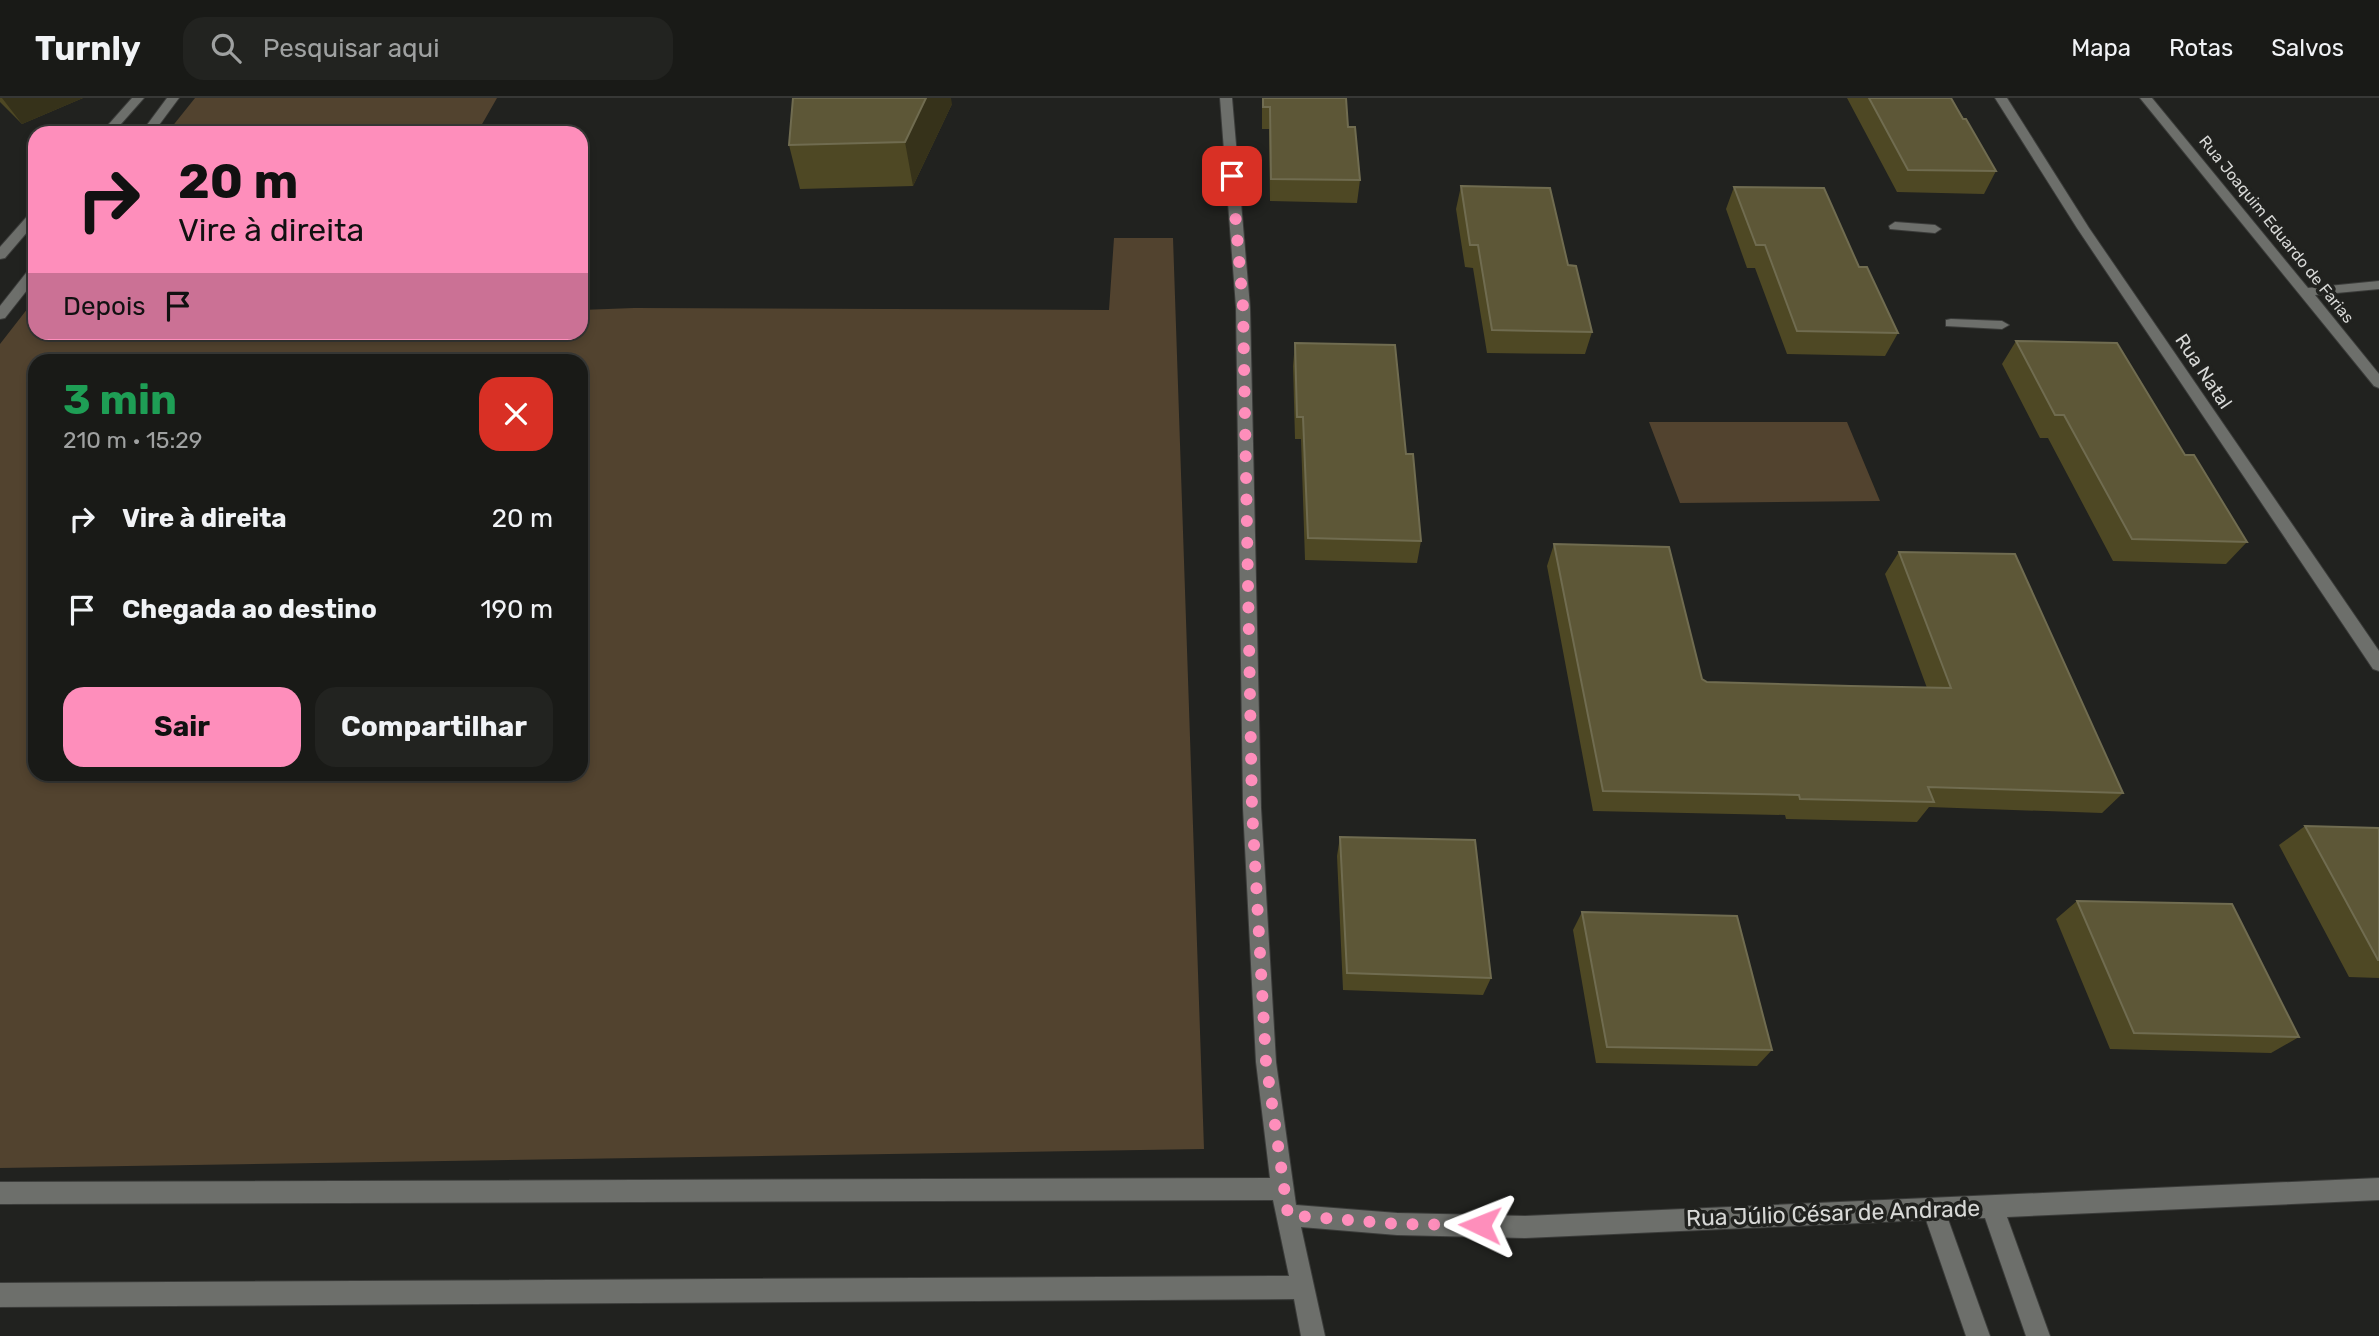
<!DOCTYPE html>
<html lang="pt">
<meta charset="utf-8">
<style>
:root{--surface:#191a17;--page:#222320;--text:#f1f3f6;--muted:#9fa1a1;--line:#373836;--accent:#fe8ebb}
body{margin:0;font-family:Rubik,sans-serif;background:var(--page);color:var(--text);height:100vh;display:flex;flex-direction:column;font-size:26px;white-space:nowrap}
*{box-sizing:border-box;margin:0}
p{font-size:23px;color:var(--muted)}
.icon{flex:none;width:38px;height:38px;fill:none;stroke:currentColor;stroke-width:2;stroke-linecap:round;stroke-linejoin:round}
.map{position:relative;flex:1;overflow:hidden}
.panel{position:absolute;left:28px;top:256px;width:560px;height:427px;display:flex;flex-direction:column;background:var(--surface);border-radius:21px;box-shadow:0 4px 10px #0003,0 0 0 2px var(--line)}
.panel>*{flex:none}
.banner{position:absolute;left:28px;top:28px;width:560px;height:214px;border-radius:21px;box-shadow:0 4px 10px #0003,0 0 0 2px var(--line);background:#fe8ebb;color:#111;overflow:hidden}
.pin{position:absolute;display:grid;place-items:center;width:60px;height:60px;color:#fff;margin:-30px;border-radius:14px;box-shadow:0 4px 10px #0006}
.me{position:absolute;width:77px;margin:-38px;rotate:272deg;stroke-linejoin:round;filter:drop-shadow(0 0 5px #0008)}
.turn{display:flex;align-items:center;gap:24px;height:147px;padding:0 35px;font-size:32px}
.turn .icon{width:91px;height:91px;stroke-width:2.5}
.turn b{display:block;font-size:49px;line-height:60px}
.then{display:flex;align-items:center;height:66px;padding:0 35px;background:#0003;gap:14px;font-size:26px}
.round{display:grid;place-items:center;flex:none;width:74px;height:74px;border-radius:21px;background:var(--page)}
.overview{display:flex;align-items:center;justify-content:space-between;height:119px;padding:0 35px}
h1{font-size:42px;font-weight:700;line-height:52px;color:#1e9e55}
.primary-button{display:flex;gap:14px;margin-top:auto;padding:14px 35px}
.primary-button a{flex:1;height:80px;border-radius:21px;background:var(--accent);color:#111;font-size:28px;font-weight:700;line-height:80px;text-align:center}
.primary-button a+a{background:var(--page);color:var(--text)}
ul{padding:0;list-style:none}
li{display:flex;align-items:center;gap:21px;height:91px;padding:0 35px}
li div{flex:1}
li b{display:block;font-size:26px}
li em{font-style:normal}
header{display:flex;align-items:center;gap:42px;box-sizing:border-box;height:98px;padding:0 35px;background:var(--surface);border-bottom:2px solid var(--line)}
header strong{font-size:33px}
nav{display:flex;gap:38px;margin-inline-start:auto;font-size:24px}
.search{width:490px;height:63px;background:var(--page);display:flex;align-items:center;gap:18px;box-sizing:border-box;padding:0 24px;border-radius:21px;color:var(--muted);font-size:26px}
.map>svg:first-child{display:block}
</style>
<header>
<strong>Turnly</strong>
<div class="search"><svg class="icon" aria-label="search" viewBox="0 0 24 24"><circle cx="10" cy="10" r="6"/><path d="M15 15l6 6"/></svg>Pesquisar aqui</div>
<nav><a>Mapa</a><a>Rotas</a><a>Salvos</a></nav>
</header>
<div class="map">
<svg width="2379" height="1238" viewBox="0 0 2379 1238">
<rect width="100%" height="100%" fill="#21221f"/>
<path fill="#52432f" fill-rule="evenodd" d="M 195,0 L 497,0 L 477,35 L 167,35 Z
M 1114,140 L 1173,140 L 1204,1051 L 0,1070 L 0,246 L 35,201 L 35,234 L 581,234 L 581,212 L 634,210 L 1109,212 ZM 581,262 L 581,676 L 35,676 L 35,262 Z
M 1649,324 L 1847,324 L 1880,403 L 1680,405 Z"/>
<g fill="none" stroke-linecap="round" stroke-linejoin="round">
<defs>
<path id="minor" d="M 132,0 L 144,0 L 113,35 L 101,35 Z
M 167,0 L 179,0 L 153,35 L 141,35 Z
M 1220,0 L 1232,0 L 1250,209 L 1261,710 L 1276,964 L 1296,1107 L 1397,1115 L 1525,1118 L 2379,1080 L 2379,1102 L 2007,1119 L 2050,1238 L 2026,1238 L 1985,1120 L 1948,1121 L 1990,1238 L 1966,1238 L 1926,1122 L 1525,1140 L 1397,1137 L 1301,1129 L 1325,1238 L 1301,1238 L 1294,1201 L 0,1209 L 0,1185 L 1289,1178 L 1273,1102 L 0,1106 L 0,1084 L 1270,1080 L 1256,964 L 1243,710 L 1236,209 Z
M 1995,0 L 2007,0 L 2089,130 L 2379,553 L 2379,573 L 2373,571 L 2077,130 Z
M 2140,0 L 2152,0 L 2308,190 L 2379,183 L 2379,191 L 2315,197 L 2379,276 L 2379,290 L 2374,288 Z
M 35,113 L 35,125 L 5,160 L 0,161 L 0,149 L 31,114 Z
M 1895,124 L 1935,127 L 1941,131 L 1935,135 L 1890,131 L 1889,128 Z
M 35,169 L 35,182 L 5,220 L 0,221 L 0,208 L 30,170 Z
M 1951,221 L 2002,223 L 2009,227 L 2002,231 L 1946,228 L 1946,222 Z"/>
</defs>
<use href="#minor" stroke="#3b3c3a" stroke-width="2"/>
<use href="#minor" fill="#6d6f6b" fill-rule="evenodd"/>
</g>
<path fill="#4e4824" d="M 0,0 L 83,0 L 22,26 L 0,4 Z
M 1262,0 L 1346,0 L 1348,29 L 1360,82 L 1357,105 L 1270,103 L 1269,31 L 1262,31 Z
M 1847,0 L 1951,0 L 1996,73 L 1984,96 L 1897,94 Z
M 952,6 L 913,88 L 800,91 L 789,47 Z
M 1461,88 L 1568,167 L 1592,234 L 1585,256 L 1487,255 L 1473,170 L 1465,169 L 1456,111 Z
M 1734,89 L 1859,169 L 1898,235 L 1885,258 L 1787,256 L 1755,170 L 1747,170 L 1726,111 Z
M 2016,243 L 2185,357 L 2247,444 L 2226,466 L 2113,463 L 2048,340 L 2040,340 L 2002,266 Z
M 1295,245 L 1406,356 L 1421,443 L 1417,465 L 1305,462 L 1301,341 L 1295,341 L 1293,268 Z
M 1554,446 L 1702,581 L 1707,584 L 1927,590 L 1885,476 L 1899,454 L 2123,695 L 2102,715 L 1929,709 L 1917,724 L 1786,721 L 1785,717 L 1593,713 L 1547,468 Z
M 2305,728 L 2379,730 L 2379,880 L 2349,879 L 2279,747 Z
M 1340,739 L 1491,880 L 1483,897 L 1343,892 L 1337,758 Z
M 2077,803 L 2299,939 L 2271,955 L 2110,951 L 2056,821 Z
M 1582,814 L 1772,952 L 1757,968 L 1596,965 L 1573,832 Z"/>
<path fill="#36321a" d="M 2,0 L 83,0 L 22,26 Z
M 926,0 L 951,0 L 952,6 L 913,88 L 905,44 Z"/>
<path fill="#5d5737" stroke="#706c50" stroke-width="2" d="M 793,0 L 926,0 L 905,44 L 789,47 Z
M 1263,0 L 1346,0 L 1348,29 L 1355,29 L 1360,82 L 1271,81 L 1270,9 L 1263,9 Z
M 1869,0 L 1951,0 L 1963,21 L 1966,21 L 1996,73 L 1908,72 Z
M 1461,88 L 1550,90 L 1568,167 L 1576,168 L 1592,234 L 1492,232 L 1478,147 L 1470,147 Z
M 1734,89 L 1824,90 L 1859,169 L 1867,169 L 1898,235 L 1797,233 L 1765,147 L 1756,147 Z
M 2016,243 L 2117,245 L 2185,357 L 2194,357 L 2247,444 L 2132,441 L 2064,317 L 2055,317 Z
M 1295,245 L 1395,247 L 1406,356 L 1413,356 L 1421,443 L 1308,440 L 1303,319 L 1297,319 Z
M 1554,446 L 1669,449 L 1702,581 L 1707,584 L 1851,588 L 1951,590 L 1899,454 L 2015,456 L 2123,695 L 1928,689 L 1934,704 L 1800,701 L 1799,697 L 1603,693 Z
M 2305,728 L 2379,730 L 2379,862 L 2378,862 Z
M 1340,739 L 1475,742 L 1491,880 L 1347,875 Z
M 2077,803 L 2232,806 L 2299,939 L 2134,935 Z
M 1582,814 L 1737,818 L 1772,952 L 1607,949 Z"/>
<g fill="none" stroke-linecap="round" stroke-linejoin="round">
<path stroke="#fe8ebb" stroke-width="12" stroke-dasharray="0 21.6" d="M 1232,78 L 1243,209 L 1252,710 L 1266,964 L 1288,1117 L 1397,1126 L 1480,1127"/>
</g>
<g text-anchor="middle" stroke-width="7" stroke-linejoin="round" paint-order="stroke">
<g font-size="16" fill="#d7d8d6" stroke="#21221f">
<text transform="translate(2277 131) rotate(51)" y="6">Rua Joaquim Eduardo de Farias</text>
</g>
<g font-size="19" fill="#d7d8d6" stroke="#21221f">
<text transform="translate(2204 273) rotate(56)" y="7">Rua Natal</text>
</g>
<g font-size="23" fill="#d7d8d6" stroke="#21221f">
<text transform="translate(1833 1115) rotate(-2)" y="8">Rua Júlio César de Andrade</text>
</g>
</g>
</svg>
<div class="pin" style="left:1232px;top:78px;background:#d93025"><svg class="icon" aria-label="arrive" viewBox="0 0 24 24"><path d="M6 21V4h12l-3 4 3 4H6"/></svg></div>
<svg class="me" style="left:1480px;top:1127px" viewBox="-20 -20 40 40"><path d="M0-17L14 15 0 8-14 15z" fill="#fe8ebb" stroke="#fff" stroke-width="4"/></svg>
<div class="banner">
<div class="turn"><svg class="icon" aria-label="right" viewBox="0 0 24 24"><path d="M7 20v-9h11M14 6l5 5-5 5"/></svg><div><b>20 m</b>Vire à direita</div></div>
<div class="then">Depois<svg class="icon" aria-label="arrive" viewBox="0 0 24 24"><path d="M6 21V4h12l-3 4 3 4H6"/></svg></div>
</div>
<section class="panel">
<div class="overview"><div><h1>3 min</h1><p>210 m · 15:29</p></div><a class="round" style="background:#d93025;color:#fff"><svg class="icon" aria-label="close" viewBox="0 0 24 24"><path d="M6 6l12 12M18 6L6 18"/></svg></a></div>
<ul>
<li><svg class="icon" aria-label="right" viewBox="0 0 24 24"><path d="M7 20v-9h11M14 6l5 5-5 5"/></svg><div><b>Vire à direita</b></div><em>20 m</em></li>
<li><svg class="icon" aria-label="arrive" viewBox="0 0 24 24"><path d="M6 21V4h12l-3 4 3 4H6"/></svg><div><b>Chegada ao destino</b></div><em>190 m</em></li>
</ul>
<div class="primary-button"><a>Sair</a><a>Compartilhar</a></div>
</section>
</div>
